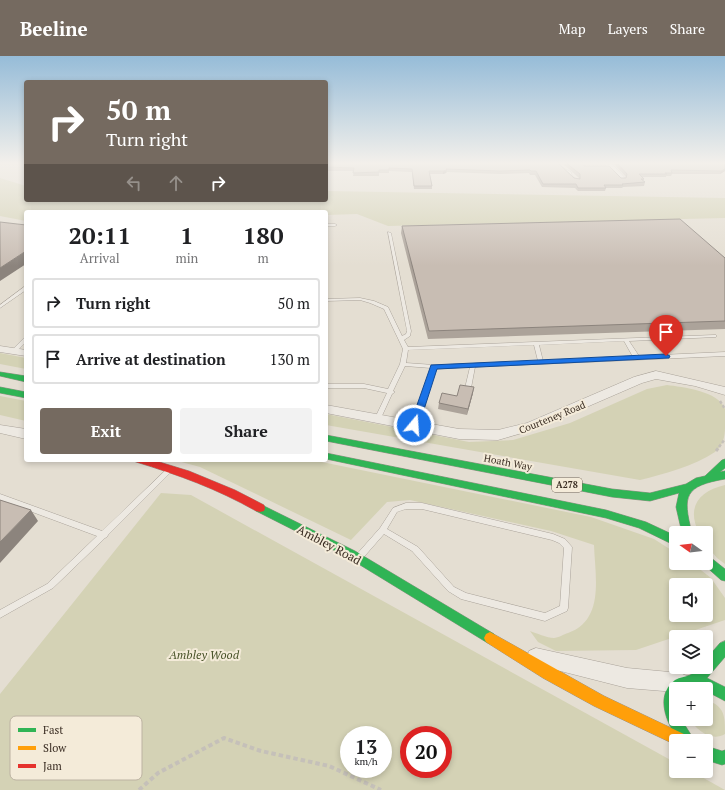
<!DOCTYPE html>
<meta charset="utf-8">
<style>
:root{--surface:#fff;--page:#f2f2f2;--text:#202124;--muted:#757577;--line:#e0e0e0;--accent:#756a60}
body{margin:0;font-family:"PT Serif",serif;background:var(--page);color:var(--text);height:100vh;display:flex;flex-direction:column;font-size:15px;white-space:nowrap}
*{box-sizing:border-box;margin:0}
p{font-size:13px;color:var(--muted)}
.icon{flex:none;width:22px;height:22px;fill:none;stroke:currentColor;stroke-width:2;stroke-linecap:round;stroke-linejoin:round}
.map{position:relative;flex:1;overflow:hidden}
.side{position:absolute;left:24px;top:154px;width:304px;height:252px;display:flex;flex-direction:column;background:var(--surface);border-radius:4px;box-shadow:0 2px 6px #0003}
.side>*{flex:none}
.hud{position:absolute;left:24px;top:24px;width:304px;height:122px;border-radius:4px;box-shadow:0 2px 6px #0003;background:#756a60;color:#fff;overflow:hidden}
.needle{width:26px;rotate:284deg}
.controls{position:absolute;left:669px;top:470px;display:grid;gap:8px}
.controls a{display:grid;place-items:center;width:44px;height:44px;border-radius:4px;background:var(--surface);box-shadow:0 2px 6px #0003;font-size:20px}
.speed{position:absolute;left:340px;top:670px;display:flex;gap:8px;font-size:20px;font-weight:700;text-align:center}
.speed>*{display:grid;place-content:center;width:52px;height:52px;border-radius:50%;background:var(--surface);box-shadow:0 2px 6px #0003;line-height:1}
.speed small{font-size:10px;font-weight:400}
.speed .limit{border:6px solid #d22;background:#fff;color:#111}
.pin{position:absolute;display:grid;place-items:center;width:34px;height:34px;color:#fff;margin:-41px -17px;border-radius:50% 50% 50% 0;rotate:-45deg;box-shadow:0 0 4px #0007}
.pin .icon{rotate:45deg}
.me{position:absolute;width:44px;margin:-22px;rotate:18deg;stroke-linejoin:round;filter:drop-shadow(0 0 3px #0008)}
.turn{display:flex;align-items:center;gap:14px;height:84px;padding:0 16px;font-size:18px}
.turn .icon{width:52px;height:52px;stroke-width:2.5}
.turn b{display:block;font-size:28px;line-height:34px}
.lanes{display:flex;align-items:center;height:38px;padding:0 16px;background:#0003;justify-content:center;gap:20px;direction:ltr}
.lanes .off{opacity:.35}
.eta{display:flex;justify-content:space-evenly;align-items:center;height:68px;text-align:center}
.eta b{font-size:24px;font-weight:600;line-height:28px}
.cta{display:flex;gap:8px;margin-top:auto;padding:8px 16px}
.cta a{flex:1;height:46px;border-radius:4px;background:var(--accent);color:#fff;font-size:16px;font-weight:600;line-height:46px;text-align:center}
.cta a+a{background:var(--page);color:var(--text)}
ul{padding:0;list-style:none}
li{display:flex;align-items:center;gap:12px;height:50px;margin:0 8px 6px;padding:0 8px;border:2px solid var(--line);border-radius:4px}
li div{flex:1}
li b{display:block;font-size:15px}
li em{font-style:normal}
header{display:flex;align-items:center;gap:24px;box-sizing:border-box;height:56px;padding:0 20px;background:var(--accent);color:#fff}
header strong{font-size:19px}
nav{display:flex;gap:22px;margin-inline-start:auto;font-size:14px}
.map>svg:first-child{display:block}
</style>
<header>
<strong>Beeline</strong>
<nav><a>Map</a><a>Layers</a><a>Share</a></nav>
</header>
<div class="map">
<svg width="725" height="734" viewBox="0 0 725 734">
<rect width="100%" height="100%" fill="#e4ded2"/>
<path fill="#d4d2b5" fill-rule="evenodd" d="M 0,122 L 26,130 L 26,144 L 326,144 L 326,135 L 725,142 L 725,162 L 388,170 L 357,158 L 326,159 L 326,156 L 26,156 L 26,165 L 0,160 Z
M 0,297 L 26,302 L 26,313 L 0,308 Z
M 667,329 C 682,331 719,335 725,353 C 725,358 725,366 725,371 C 725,381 723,389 715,396 C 694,410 664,418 640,424 L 326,369 L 326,358 L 469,386 L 513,384 L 570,367 L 647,333 Z
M 0,340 L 26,345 L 26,365 L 0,359 Z
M 174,404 L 312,404 L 591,461 L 654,483 L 676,497 L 676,507 L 692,507 L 711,522 L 725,542 L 725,564 L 636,594 L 556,595 L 538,586 L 530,575 C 536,577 547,582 554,582 C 558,582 564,578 568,577 C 605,564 595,520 594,489 L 551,475 L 410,444 L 387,446 L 351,484 L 200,411 ZM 676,529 L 706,529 L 706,559 L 676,559 Z
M 725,429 L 725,508 L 717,502 L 706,489 L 706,477 L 699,477 C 686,451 699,435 725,429 Z
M 161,437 L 191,439 L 676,707 L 676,715 L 691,715 L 725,734 L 0,734 L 0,638 ZM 349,679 L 383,679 L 383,713 L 349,713 ZM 409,679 L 443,679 L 443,713 L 409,713 Z
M 706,644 C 725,650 725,660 725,678 C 712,686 697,675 690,663 L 706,663 Z"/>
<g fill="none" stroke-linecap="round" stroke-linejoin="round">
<defs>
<path id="lane" d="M 556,107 L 559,107 L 561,111 L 571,116 L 572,120 L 575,122 L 575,124 L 573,124 L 569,121 L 568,117 L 559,113 Z
M 326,168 L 335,168 L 337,169 L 335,170 L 326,170 Z
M 388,176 L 391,177 L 411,275 L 410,280 L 404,284 L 408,291 L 714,279 L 716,279 L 716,281 L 629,285 L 639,300 L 725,296 L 725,300 L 475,311 L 471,332 L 468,334 L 465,332 L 470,311 L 436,313 L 417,369 L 414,371 L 411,369 L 431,312 L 405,310 L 393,335 L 395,336 L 392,338 L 381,362 L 380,363 L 376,363 L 375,362 L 387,337 L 364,332 L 326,332 L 326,328 L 364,328 L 388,333 L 400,308 L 403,293 L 384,253 L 370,247 L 360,244 L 326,245 L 326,243 L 360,242 L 374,245 L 388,251 L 402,280 L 406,278 L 407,275 ZM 624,285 L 633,301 L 543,305 L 539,289 ZM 534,289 L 538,305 L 434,309 L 406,307 L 408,294 Z
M 24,231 L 26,231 L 26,234 L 0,252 L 0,249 Z
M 26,281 L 26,286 L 16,296 L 12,296 L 11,295 L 24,282 Z
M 169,411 L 173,411 L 174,413 L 108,479 L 107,481 L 105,482 L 53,532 L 0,562 L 0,554 L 47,528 L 97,480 L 0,444 L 0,438 L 102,475 Z
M 406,447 L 422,447 L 553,478 L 565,483 L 572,491 L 568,552 L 567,555 L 545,565 L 461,543 L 448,535 L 412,495 L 384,478 L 363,502 L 360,503 L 357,502 L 356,500 L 357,498 L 380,472 L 393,452 ZM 406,453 L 422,453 L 552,484 L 559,487 L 564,492 L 560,550 L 545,557 L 466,537 L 454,531 L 418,491 L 387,473 L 397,456 Z"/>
<path id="street" d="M 604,107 L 611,107 L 625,122 L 625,124 L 621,124 Z
M 0,290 L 26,294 L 26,300 L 0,296 Z
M 656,315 L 725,331 L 725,339 L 695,330 L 656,323 L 642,327 L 536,373 L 498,384 L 459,383 L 326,357 L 326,349 L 459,373 L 498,374 L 527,367 L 634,321 Z
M 0,369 L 26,373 L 26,383 L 0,377 Z
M 536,592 L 627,612 L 680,617 L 687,620 L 690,627 L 687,633 L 676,633 L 676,636 L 627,632 L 529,607 L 527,601 L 529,595 Z"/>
<path id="fast" d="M 0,316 L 26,320 L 26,326 L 0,320 Z
M 0,331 L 26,336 L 26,342 L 0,337 Z
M 326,379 L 612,433 L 650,437 L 686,428 L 696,422 L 705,420 L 722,404 L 725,403 L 725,412 L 720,416 L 725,415 L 725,423 C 685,430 682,439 692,477 L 682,477 L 676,451 L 679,437 L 650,445 L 612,441 L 326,385 Z
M 326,397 L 606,454 L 646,466 L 676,480 L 676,490 L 639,472 L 606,462 L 326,403 Z
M 260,448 L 355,495 L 494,578 L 496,582 L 494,586 L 490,588 L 486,586 L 347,501 L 256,455 L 255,452 L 256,449 Z
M 706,499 L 710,501 L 725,513 L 725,525 L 721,524 L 702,507 L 706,507 Z
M 725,585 L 725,601 L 707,622 L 725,631 L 725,645 L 706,635 L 706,633 L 676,633 L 676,663 L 681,663 L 695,685 L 679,685 C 667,668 654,640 675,624 C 680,621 685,621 690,619 C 693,618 696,614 699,611 L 706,611 L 706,603 L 720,587 Z
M 706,690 L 722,695 L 725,694 L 725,708 L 722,709 L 706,704 Z"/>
<path id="slow" d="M 490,576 L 604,640 L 688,680 L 690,685 L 676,685 L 676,689 L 594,650 L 543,622 L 486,586 L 484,582 L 486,578 Z"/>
<path id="jam" d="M 134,404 L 153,404 L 189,415 L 235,434 L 264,449 L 265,452 L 264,455 L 260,456 L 256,455 C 217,433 179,419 136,406 Z"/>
</defs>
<use href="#lane" stroke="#aaa39a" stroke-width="1"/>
<use href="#street" stroke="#aaa39a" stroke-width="1"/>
<use href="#fast" stroke="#9a938a" stroke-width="1"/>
<use href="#slow" stroke="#9a938a" stroke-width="1"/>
<use href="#jam" stroke="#9a938a" stroke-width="1"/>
<path stroke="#c5c0b9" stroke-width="2.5" stroke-dasharray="3 2" stroke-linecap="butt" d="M 720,345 L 725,353
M 719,391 L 725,383"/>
<path stroke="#c5c0b9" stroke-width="3" stroke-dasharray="3.5 2.5" stroke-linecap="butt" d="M 716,395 L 720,390"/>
<path stroke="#c5c0b9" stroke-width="4" stroke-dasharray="4.5 3" stroke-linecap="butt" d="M 139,734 L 158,717 L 224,682 L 261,695 L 329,710 L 381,734"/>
<use href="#lane" fill="#ede9e2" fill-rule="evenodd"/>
<use href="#street" fill="#ede9e2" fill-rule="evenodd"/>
<use href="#fast" fill="#30b455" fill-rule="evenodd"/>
<use href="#slow" fill="#ff9f0a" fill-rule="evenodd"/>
<use href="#jam" fill="#e5322d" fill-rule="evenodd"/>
</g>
<path fill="#aca39a" d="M 326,107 L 558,107 L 574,122 L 579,123 L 579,122 L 568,112 L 562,107 L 582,107 L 584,110 L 621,122 L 626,122 L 626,121 L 613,107 L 725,107 L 725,115 L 720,118 L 672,118 L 671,120 L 666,120 L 666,121 L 643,121 L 644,123 L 643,125 L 645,126 L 644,130 L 623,131 L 622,132 L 606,132 L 605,135 L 578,135 L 575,132 L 542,131 L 535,119 L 530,119 L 529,117 L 500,118 L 447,116 L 446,117 L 443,118 L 430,118 L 432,130 L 432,133 L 414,133 L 412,116 L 389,115 L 389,117 L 379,117 L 379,120 L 353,120 L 354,115 L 326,115 Z
M 402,170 L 725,202 L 725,273 L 428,283 L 401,177 Z
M 473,337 L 467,359 L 438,353 L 439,347 L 457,340 Z"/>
<path fill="#8c847d" d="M 725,113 L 725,115 L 720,118 L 721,115 Z
M 447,114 L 446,117 L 443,118 L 443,115 Z
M 26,195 L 26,208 L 0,225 L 0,212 Z
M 474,331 L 473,337 L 467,359 L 468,353 Z
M 31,454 L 38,465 L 0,507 L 0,486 Z"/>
<path fill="#c8bdb3" stroke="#8c847d" d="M 326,107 L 558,107 L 574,122 L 580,123 L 580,118 L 566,107 L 582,107 L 584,110 L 609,110 L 621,122 L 626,122 L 627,118 L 617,107 L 725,107 L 725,113 L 721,115 L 671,114 L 672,117 L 665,117 L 667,118 L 639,118 L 644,123 L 641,123 L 645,126 L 622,128 L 623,129 L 604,129 L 606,132 L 578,132 L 576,128 L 543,128 L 536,115 L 531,115 L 530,114 L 500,115 L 446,113 L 447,114 L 443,115 L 429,115 L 432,130 L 414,130 L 412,113 L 389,112 L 389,114 L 379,114 L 379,116 L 353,117 L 354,112 L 326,111 Z
M 680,163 L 725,202 L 725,265 L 429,275 L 402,170 Z
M 0,166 L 26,169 L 26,195 L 0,212 Z
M 460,329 L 474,331 L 468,353 L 439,347 L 442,337 L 457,340 Z
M 0,444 L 31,454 L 0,486 Z"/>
<linearGradient id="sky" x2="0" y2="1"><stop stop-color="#96bcd8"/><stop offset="0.51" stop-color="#f3f0eb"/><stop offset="1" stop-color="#f3f0eb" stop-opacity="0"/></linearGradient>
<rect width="725" height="210" fill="url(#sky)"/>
<path fill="#1a73e8" stroke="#114b97" d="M 666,298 L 670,300 L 669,302 L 437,313 L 419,369 L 414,372 L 410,369 L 431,309 Z"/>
<g text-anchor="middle" stroke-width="4" stroke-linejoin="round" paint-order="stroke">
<rect fill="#f4ebd9" stroke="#716559" stroke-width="1" x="552" y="422" width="30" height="14" rx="3"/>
<g font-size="9" font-weight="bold" fill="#392c22">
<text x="567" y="432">A278</text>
</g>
<g font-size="10" fill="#392c22" stroke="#f4ebd9">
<text transform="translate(552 361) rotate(-22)" y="4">Courteney Road</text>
<text transform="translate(508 406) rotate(11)" y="4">Hoath Way</text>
</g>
<g font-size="12" fill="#392c22" stroke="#f4ebd9">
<text transform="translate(329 489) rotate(28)" y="4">Ambley Road</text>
</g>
<g font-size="12" font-style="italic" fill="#4a542a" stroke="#f4ebd9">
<text x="204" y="603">Ambley Wood</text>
</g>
</g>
<rect x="10" y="660" width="132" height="64" rx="6" fill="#f4ebd9" stroke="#bcb2a2" stroke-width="1"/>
<rect x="18" y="672" width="18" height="4" fill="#30b455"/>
<rect x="18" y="690" width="18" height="4" fill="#ff9f0a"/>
<rect x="18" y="708" width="18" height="4" fill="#e5322d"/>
<g font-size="11" fill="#392c22">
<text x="43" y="678">Fast</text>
<text x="43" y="696">Slow</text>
<text x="43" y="714">Jam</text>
</g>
</svg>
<div class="controls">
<a><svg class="needle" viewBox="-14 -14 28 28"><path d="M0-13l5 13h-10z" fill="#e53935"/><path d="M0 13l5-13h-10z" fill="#757577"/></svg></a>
<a><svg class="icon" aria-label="sound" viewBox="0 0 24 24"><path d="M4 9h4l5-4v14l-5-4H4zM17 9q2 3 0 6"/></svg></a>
<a><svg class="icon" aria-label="layers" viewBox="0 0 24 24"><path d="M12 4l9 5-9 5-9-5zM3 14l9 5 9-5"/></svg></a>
<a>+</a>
<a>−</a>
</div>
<div class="speed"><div>13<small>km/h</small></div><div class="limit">20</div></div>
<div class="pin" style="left:666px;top:300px;background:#d93025"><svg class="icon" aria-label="arrive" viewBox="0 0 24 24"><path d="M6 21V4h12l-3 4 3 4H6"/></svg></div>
<svg class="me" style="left:414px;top:369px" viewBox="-20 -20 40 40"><circle r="17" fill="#1a73e8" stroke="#fff" stroke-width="3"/><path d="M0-11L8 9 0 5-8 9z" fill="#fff"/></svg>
<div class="hud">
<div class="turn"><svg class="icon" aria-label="right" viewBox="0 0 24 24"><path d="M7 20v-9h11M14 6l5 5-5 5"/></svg><div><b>50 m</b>Turn right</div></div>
<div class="lanes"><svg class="icon off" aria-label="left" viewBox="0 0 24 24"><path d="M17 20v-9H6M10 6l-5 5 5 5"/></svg><svg class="icon off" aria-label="ahead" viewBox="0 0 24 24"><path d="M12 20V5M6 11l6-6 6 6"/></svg><svg class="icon" aria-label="right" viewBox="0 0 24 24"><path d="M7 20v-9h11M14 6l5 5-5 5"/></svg></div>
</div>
<section class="side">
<div class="eta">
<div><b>20:11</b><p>Arrival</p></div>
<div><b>1</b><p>min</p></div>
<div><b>180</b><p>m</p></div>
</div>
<ul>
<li><svg class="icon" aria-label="right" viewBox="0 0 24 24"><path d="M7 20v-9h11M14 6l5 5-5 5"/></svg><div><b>Turn right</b></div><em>50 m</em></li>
<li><svg class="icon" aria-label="arrive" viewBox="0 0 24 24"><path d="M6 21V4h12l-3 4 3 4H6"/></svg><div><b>Arrive at destination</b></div><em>130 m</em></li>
</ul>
<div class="cta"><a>Exit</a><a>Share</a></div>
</section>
</div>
